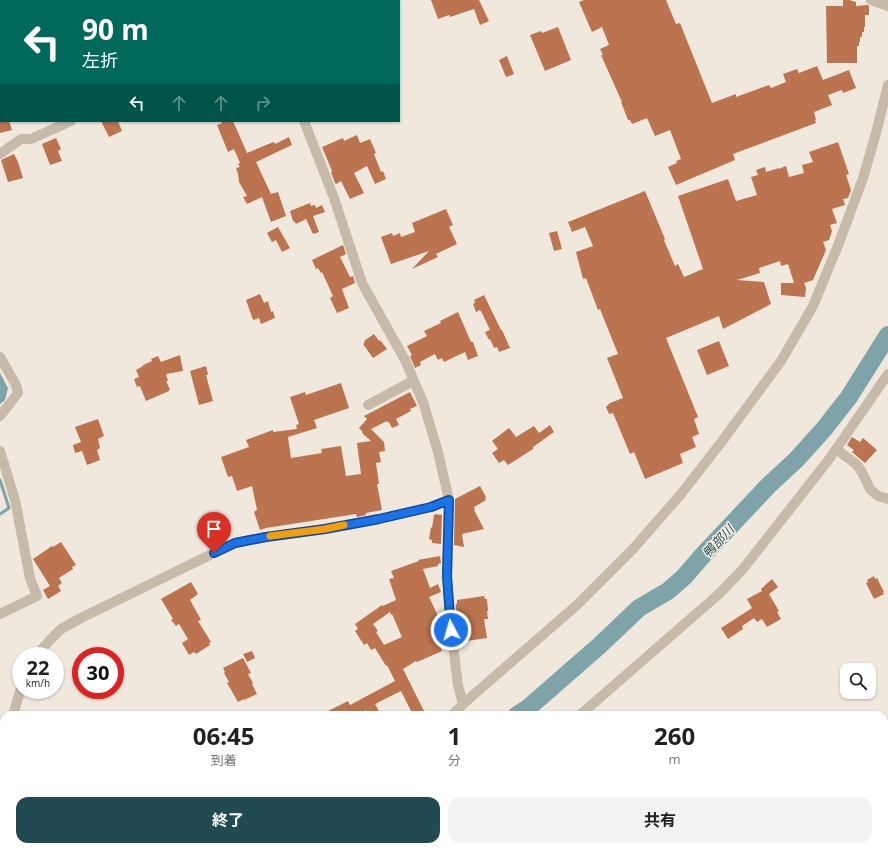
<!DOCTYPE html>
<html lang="ja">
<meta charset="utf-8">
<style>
:root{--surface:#fff;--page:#f2f2f2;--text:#222;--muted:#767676;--accent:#224a52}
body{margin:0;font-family:"Open Sans","Noto Sans JP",sans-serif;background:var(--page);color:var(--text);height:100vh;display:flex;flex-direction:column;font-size:15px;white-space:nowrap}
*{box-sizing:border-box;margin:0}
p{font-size:13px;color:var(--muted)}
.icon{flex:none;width:22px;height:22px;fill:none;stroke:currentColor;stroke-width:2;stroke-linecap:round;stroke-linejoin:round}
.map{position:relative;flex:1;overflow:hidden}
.panel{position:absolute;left:0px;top:711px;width:888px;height:140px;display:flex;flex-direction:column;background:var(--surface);border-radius:12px 12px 0 0;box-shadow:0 1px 3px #0004}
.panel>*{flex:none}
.hud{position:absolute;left:0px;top:0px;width:400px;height:122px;box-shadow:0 1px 3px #0004;background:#00695c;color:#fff;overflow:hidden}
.buttons{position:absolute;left:840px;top:663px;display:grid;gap:8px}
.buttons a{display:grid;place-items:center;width:36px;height:36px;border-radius:8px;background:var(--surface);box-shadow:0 1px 3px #0004;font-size:20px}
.speed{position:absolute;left:12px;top:647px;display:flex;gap:8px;font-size:20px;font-weight:700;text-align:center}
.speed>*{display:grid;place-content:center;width:52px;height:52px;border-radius:50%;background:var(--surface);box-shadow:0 1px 3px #0004;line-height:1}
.speed small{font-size:10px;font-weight:400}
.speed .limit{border:6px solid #d22;background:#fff;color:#111}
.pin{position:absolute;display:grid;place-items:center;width:34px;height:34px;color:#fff;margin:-41px -17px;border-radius:50% 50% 50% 0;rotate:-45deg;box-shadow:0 0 4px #0007}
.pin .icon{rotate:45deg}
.me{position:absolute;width:44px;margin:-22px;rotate:354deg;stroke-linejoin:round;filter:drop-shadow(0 0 3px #0008)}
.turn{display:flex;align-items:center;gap:14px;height:84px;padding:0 16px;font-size:18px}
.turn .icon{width:52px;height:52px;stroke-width:2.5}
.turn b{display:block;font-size:28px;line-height:34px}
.lanes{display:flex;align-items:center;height:38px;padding:0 16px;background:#0003;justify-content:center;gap:20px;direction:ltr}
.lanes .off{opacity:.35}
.eta{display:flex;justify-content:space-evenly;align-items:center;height:68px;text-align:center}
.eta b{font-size:24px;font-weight:700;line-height:28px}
.button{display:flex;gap:8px;margin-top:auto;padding:8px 16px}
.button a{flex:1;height:46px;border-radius:12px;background:var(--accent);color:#fff;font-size:16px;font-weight:700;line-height:46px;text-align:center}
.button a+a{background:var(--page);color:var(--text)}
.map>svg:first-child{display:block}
</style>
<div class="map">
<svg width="888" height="851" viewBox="0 0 888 851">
<rect width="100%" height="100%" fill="#f0e8dc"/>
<path fill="#7ea4aa" d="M 0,373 L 8,388 L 5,400 L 0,404 Z"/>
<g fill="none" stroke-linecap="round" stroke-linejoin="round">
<path stroke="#7ea4aa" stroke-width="3" d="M 0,480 L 9,508 L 0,514"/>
<path stroke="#7ea4aa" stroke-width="18" d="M 517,715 L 528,708 L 599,646 L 639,608 L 668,591 L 684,577 L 703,555 L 768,486 L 796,460 L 824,429 L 849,397 L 888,335
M 354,851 L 357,847"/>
</g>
<path fill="#bb744f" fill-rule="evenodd" d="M 431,0 L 479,0 L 489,21 L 480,25 L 474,9 L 450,17 L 449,15 L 438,19 Z
M 584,0 L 666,0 L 676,24 L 680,23 L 712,103 L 736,94 L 736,97 L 769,85 L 771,88 L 786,82 L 783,74 L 797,69 L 799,73 L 817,66 L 823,80 L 849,70 L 856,88 L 843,93 L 842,90 L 828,95 L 832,105 L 814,112 L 816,120 L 815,120 L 816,123 L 733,154 L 735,160 L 676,185 L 668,167 L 677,163 L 676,161 L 681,159 L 670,130 L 655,136 L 647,118 L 632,124 L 630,120 L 628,120 L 621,102 L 622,102 L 601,55 L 603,55 L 600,49 L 609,45 L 602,27 L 592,32 L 579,2 Z
M 843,0 L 849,0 L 856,2 L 856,6 L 868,5 L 869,6 L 869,15 L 865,15 L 865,27 L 864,27 L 864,32 L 862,32 L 862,37 L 860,37 L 860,42 L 859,42 L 859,46 L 857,46 L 857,63 L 827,63 L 826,6 L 843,6 Z
M 558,27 L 571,60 L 545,71 L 530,35 L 541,31 L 542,33 Z
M 507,56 L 514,74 L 506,77 L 499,60 Z
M 0,121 L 9,121 L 12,130 L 0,133 Z
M 101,121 L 118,121 L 122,131 L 109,137 Z
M 221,121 L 233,121 L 247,153 L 271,143 L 274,142 L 275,144 L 289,137 L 292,145 L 256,162 L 271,194 L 278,192 L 286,216 L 271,222 L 262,197 L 247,204 L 243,197 L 247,196 L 239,182 L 238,174 L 236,168 L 240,167 L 238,164 L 240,163 L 234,149 L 228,152 L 217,125 L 222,123 Z
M 357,135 L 360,143 L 370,139 L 376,153 L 374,154 L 381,172 L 383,171 L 386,179 L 375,184 L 367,166 L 354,173 L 364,193 L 350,199 L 341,181 L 336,184 L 335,183 L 331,172 L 332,171 L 322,147 L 343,138 L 344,141 Z
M 56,138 L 61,149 L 58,151 L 62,161 L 50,165 L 42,144 Z
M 838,142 L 849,174 L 846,175 L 851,190 L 848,198 L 843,199 L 845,205 L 832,209 L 837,223 L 830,225 L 832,231 L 829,240 L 823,242 L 826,250 L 813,280 L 804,283 L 806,288 L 805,297 L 781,295 L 781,283 L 794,283 L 788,264 L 781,266 L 780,261 L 759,268 L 760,273 L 737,280 L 764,282 L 771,304 L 723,329 L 719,316 L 666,338 L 698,417 L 694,419 L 699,434 L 692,437 L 696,447 L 680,454 L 683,463 L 645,479 L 634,452 L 630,454 L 613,413 L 609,414 L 606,407 L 610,403 L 623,398 L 607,358 L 618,354 L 600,309 L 598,310 L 586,278 L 583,279 L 576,252 L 593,246 L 585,227 L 572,232 L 568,222 L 645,191 L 665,239 L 664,240 L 675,266 L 678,264 L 684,277 L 703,269 L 678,196 L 728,179 L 736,201 L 757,195 L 751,177 L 758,175 L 756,170 L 765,167 L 766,172 L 779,168 L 779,169 L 786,166 L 789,177 L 804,173 L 802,165 L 813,162 L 809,152 Z
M 14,154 L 18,162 L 23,178 L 8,182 L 1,160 Z
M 310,203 L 311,206 L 315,205 L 316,208 L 322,205 L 325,212 L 313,216 L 319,232 L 313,234 L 306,219 L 296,224 L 294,221 L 293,221 L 290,211 Z
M 446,209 L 453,225 L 449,227 L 457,244 L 436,254 L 438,257 L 412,269 L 429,251 L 391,264 L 381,237 L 392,233 L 393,236 L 400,233 L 401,237 L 415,232 L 412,223 Z
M 278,227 L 290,248 L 282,252 L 276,240 L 272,242 L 267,233 Z
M 557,231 L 562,249 L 554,251 L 549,233 Z
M 343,245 L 346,254 L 340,257 L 350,277 L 353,276 L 355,283 L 342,289 L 349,308 L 337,313 L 330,298 L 333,296 L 322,272 L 321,273 L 318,268 L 316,269 L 312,260 Z
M 260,294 L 264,303 L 268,301 L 271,312 L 273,311 L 275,318 L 261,324 L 259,318 L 253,320 L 246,300 Z
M 484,295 L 501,330 L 502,330 L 510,348 L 499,352 L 497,347 L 494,348 L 490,339 L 489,340 L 485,332 L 490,330 L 481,311 L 480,311 L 480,310 L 476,312 L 473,304 L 475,303 L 474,300 Z
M 458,312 L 471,342 L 473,342 L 478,356 L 468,360 L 465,352 L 444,362 L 442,358 L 438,360 L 435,354 L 420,362 L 421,365 L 415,368 L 410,356 L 412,355 L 407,346 L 427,336 L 424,331 L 441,323 L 440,321 Z
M 374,334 L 379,341 L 380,340 L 387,349 L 373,358 L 363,344 L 365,342 L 364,341 Z
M 719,341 L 729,366 L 707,375 L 697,350 Z
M 180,355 L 183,371 L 166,374 L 168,381 L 166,381 L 170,390 L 169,390 L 169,391 L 146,401 L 140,386 L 137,387 L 134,379 L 139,377 L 136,370 L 143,366 L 143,365 L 152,361 L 151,359 L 158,356 L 161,362 Z
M 206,366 L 208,375 L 206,375 L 213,401 L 199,405 L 190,371 Z
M 341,383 L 349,408 L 314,420 L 317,428 L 288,437 L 291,458 L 322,453 L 321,449 L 341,446 L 346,476 L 361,474 L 357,443 L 371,441 L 362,433 L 363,432 L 359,428 L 367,419 L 364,416 L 410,392 L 417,406 L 410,409 L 411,411 L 396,419 L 399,425 L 392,428 L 389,422 L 388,423 L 387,421 L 371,429 L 384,442 L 385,451 L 379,452 L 381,462 L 376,463 L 379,484 L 377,484 L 382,510 L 366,513 L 366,515 L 357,517 L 356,514 L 266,528 L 260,530 L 254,512 L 257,510 L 252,486 L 237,491 L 232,476 L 228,477 L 221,457 L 249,447 L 246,440 L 273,430 L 273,432 L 297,429 L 296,425 L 299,424 L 290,397 L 305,392 L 306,395 Z
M 98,419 L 104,436 L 98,439 L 100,448 L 97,450 L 100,460 L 87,465 L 82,451 L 75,453 L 73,445 L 81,442 L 75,427 Z
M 550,425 L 554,432 L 533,447 L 533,449 L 508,465 L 504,460 L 499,463 L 492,453 L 498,449 L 492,441 L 509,428 L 516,437 L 534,426 L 539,433 Z
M 852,437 L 860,442 L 863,438 L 877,450 L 865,463 L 852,452 L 854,450 L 847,445 Z
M 480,486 L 486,497 L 485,498 L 486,500 L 474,507 L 475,510 L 474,510 L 484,529 L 462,534 L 464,547 L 454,545 L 455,499 Z
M 435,514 L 442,515 L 442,514 L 441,544 L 432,543 L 432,540 L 429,539 L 431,527 L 432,528 L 434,515 L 435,515 Z
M 61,542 L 76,565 L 72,567 L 73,569 L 59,578 L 62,583 L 58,586 L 61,591 L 48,599 L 43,590 L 50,586 L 33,559 L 52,546 L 53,547 Z
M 440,556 L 441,563 L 438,564 L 438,566 L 423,569 L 430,588 L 438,584 L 441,592 L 429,597 L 438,616 L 435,617 L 440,629 L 434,631 L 442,651 L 417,662 L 416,661 L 403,669 L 426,715 L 413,715 L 401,691 L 375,704 L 381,715 L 368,715 L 366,710 L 357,715 L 320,715 L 348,701 L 350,705 L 395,681 L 387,665 L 386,666 L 375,648 L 371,650 L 367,643 L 364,645 L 355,631 L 358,629 L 355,624 L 382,605 L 383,606 L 396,600 L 389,579 L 394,578 L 391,571 L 419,561 L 418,560 ZM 390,612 L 391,615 L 392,614 L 402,637 L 384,645 L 376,632 L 378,631 L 373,624 Z
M 874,576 L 875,579 L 877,578 L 884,592 L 883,592 L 884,594 L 874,599 L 866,583 L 868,582 L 867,580 Z
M 772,579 L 778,587 L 769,594 L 779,611 L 777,612 L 781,619 L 767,627 L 762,619 L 757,622 L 754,618 L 742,626 L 743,629 L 728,639 L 721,628 L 752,608 L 747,599 L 762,591 L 761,589 Z
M 191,582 L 198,594 L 190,600 L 200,618 L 201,620 L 198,621 L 211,642 L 209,643 L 210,645 L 196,654 L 194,652 L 189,655 L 182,643 L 188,639 L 179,624 L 176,626 L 171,620 L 173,619 L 161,599 Z
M 484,596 L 485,599 L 487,599 L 488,611 L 487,611 L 488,619 L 484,619 L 487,638 L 460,642 L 456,616 L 456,604 L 457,604 L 457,600 Z
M 252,651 L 255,658 L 247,662 L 243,654 Z
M 243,658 L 251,673 L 248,674 L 253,683 L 252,684 L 257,694 L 244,700 L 244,699 L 238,702 L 227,683 L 229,682 L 224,673 L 225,672 L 223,668 Z"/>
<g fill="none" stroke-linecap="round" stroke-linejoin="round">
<path stroke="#c7baa9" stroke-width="5" d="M 884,790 L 888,789
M 738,851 L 748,847"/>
<path stroke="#c7baa9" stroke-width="10" d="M 253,0 L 254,1
M 871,0 L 888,6
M 304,121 L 334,198 L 362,283 L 405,360 L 423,402 L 438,452 L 449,500 L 447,576 L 450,617 L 456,670 L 458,685 L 463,704 L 452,715
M 0,154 L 21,139 L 31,139 L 71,121
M 0,357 L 16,385 L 18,393 L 0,416
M 368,405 L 413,381
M 836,449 L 856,464 L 862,472 L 870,489 L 878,496 L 888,499
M 0,451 L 15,500 L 30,578 L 37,596 L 0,614
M 36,656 L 50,640 L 61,629 L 81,618 L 214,553 L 235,543 L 266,537 L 325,529 L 379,519 L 431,507 L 449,500
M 463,704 L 577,605 L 633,549 L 681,494 L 723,440 L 781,361 L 813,306 L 839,243 L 863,178 L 876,133 L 888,85
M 13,715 L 21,688
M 580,715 L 719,594 L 743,569 L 830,458 L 888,374
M 884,737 L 888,736
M 0,759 L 4,745
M 487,847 L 488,851
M 825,847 L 827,851
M 293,851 L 297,847
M 467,851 L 471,847"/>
<path stroke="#c7baa9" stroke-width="10" d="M 60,1 L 61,0
M 0,45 L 1,44"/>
</g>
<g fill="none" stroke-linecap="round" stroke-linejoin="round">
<defs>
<path id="route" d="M 214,553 L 235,543 L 266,537 L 325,529 L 379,519 L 431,507 L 449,500 L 447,576 L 451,630"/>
</defs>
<use href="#route" stroke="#114b97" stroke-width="10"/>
<use href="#route" stroke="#1a73e8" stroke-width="7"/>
<path stroke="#f59e0b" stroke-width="7" d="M 270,536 L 325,529 L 344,525"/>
</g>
<g text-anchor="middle" stroke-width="3" stroke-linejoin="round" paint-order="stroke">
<g font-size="13" font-style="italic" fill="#224a52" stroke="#f8f2e8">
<text transform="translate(718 541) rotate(-47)" y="5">鴨部川</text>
</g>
</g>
</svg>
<div class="buttons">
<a><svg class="icon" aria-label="search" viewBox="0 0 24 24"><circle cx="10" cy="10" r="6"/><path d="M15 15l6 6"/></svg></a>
</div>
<div class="speed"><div>22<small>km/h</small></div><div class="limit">30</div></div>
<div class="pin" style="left:214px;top:553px;background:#d93025"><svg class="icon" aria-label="arrive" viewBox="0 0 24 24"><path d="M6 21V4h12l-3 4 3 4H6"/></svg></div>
<svg class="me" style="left:451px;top:630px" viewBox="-20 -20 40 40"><circle r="17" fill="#1a73e8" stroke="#fff" stroke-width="3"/><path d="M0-11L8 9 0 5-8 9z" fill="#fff"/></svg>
<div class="hud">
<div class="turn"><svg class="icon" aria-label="left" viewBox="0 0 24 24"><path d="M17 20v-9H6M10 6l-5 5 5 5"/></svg><div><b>90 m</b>左折</div></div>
<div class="lanes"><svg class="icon" aria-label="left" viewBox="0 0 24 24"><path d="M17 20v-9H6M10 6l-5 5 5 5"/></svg><svg class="icon off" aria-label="ahead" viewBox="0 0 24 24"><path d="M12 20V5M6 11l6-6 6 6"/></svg><svg class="icon off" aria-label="ahead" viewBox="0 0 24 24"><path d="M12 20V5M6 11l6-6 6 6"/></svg><svg class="icon off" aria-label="right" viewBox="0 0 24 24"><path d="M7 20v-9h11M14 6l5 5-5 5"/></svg></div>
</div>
<section class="panel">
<div class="eta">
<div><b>06:45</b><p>到着</p></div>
<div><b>1</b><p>分</p></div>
<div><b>260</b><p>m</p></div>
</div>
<div class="button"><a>終了</a><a>共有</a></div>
</section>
</div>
